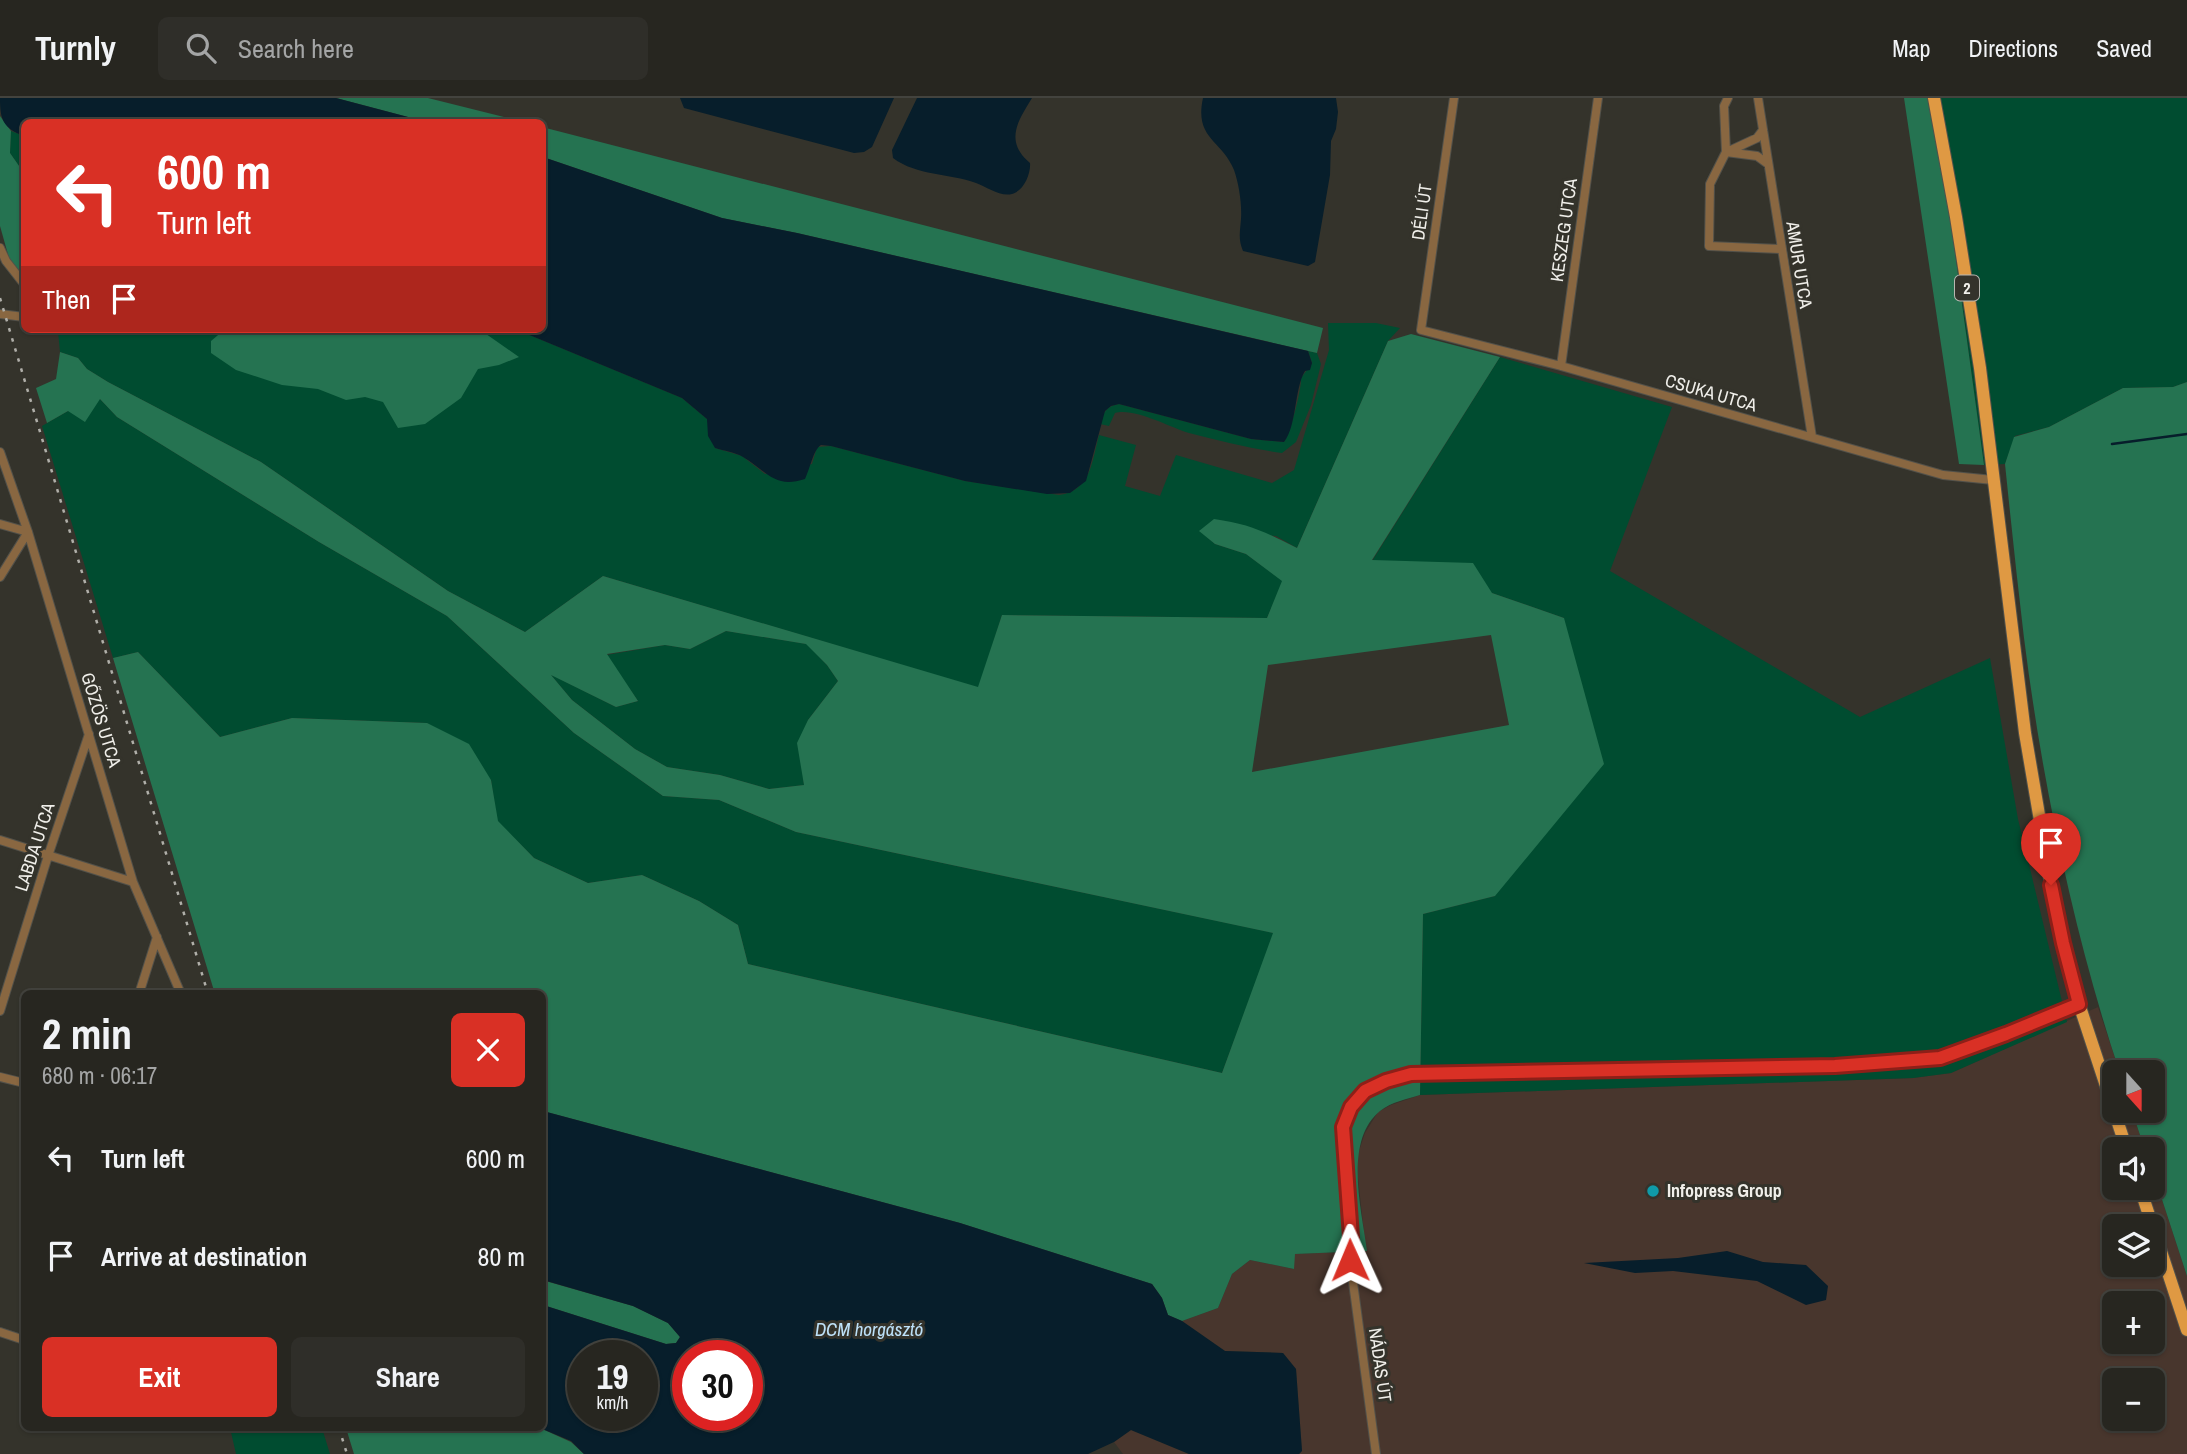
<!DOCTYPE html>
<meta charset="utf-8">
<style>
:root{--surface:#272620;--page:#2f2e29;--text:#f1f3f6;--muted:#a4a5a5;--line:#43433e;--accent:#d93025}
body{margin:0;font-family:"Archivo Narrow",sans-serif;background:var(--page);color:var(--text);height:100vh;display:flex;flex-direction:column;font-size:26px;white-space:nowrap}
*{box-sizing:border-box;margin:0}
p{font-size:23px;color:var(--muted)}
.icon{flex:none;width:38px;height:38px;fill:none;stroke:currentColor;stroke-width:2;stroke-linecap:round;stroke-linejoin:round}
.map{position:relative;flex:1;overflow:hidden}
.side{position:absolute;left:21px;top:892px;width:525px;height:441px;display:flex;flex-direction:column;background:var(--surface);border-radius:10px;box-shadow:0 2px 5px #0004,0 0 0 2px var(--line)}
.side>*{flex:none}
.guide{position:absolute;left:21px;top:21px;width:525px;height:214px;border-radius:10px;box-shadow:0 2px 5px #0004,0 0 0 2px var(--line);background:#d93025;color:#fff;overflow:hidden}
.needle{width:46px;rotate:159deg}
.buttons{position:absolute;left:2102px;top:962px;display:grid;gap:14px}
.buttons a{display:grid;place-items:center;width:63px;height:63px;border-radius:10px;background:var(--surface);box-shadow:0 2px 5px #0004,0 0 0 2px var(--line);font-size:35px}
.speed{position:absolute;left:567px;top:1242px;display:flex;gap:14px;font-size:35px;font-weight:700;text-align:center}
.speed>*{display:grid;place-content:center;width:91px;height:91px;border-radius:50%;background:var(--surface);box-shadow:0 2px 5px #0004,0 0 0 2px var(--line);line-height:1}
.speed small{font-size:18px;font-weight:400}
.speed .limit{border:10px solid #d22;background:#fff;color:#111}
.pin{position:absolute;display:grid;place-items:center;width:60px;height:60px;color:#fff;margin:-72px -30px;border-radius:50% 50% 50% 0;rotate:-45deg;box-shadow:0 0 7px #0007}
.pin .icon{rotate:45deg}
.me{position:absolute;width:77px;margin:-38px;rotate:359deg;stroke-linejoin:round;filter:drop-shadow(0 0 5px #0008)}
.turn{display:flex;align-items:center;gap:24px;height:147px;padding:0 21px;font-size:32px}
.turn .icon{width:91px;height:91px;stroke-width:2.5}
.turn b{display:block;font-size:49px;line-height:60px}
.then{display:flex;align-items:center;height:66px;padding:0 21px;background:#0003;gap:14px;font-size:26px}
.round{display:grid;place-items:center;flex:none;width:74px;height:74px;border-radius:10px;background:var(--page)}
.summary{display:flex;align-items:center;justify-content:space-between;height:119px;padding:0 21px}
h1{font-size:42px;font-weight:700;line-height:52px}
.primary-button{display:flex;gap:14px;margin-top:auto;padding:14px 21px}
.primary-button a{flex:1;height:80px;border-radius:10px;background:var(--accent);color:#fff;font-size:28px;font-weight:700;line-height:80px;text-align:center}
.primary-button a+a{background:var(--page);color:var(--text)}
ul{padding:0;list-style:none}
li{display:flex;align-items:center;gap:21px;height:98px;padding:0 21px}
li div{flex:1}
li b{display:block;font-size:26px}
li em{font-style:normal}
header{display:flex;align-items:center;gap:42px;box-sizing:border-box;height:98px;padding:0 35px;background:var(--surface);border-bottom:2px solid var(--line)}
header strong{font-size:33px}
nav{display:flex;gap:38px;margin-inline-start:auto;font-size:24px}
.search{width:490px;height:63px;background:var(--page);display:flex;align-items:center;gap:18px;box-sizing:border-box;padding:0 24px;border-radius:10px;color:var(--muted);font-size:26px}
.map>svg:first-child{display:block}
</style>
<header>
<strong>Turnly</strong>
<div class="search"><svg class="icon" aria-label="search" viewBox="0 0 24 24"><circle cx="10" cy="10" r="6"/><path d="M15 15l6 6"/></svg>Search here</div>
<nav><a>Map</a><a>Directions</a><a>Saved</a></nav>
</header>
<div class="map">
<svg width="2187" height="1356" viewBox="0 0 2187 1356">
<rect width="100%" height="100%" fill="#34332b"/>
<path fill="#48362d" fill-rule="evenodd" d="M 2098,909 L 2120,975 L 2114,975 L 2114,1013 L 2132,1013 L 2145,1052 L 2114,1052 L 2114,1090 L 2152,1090 L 2153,1074 L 2187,1178 L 2187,1356 L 1299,1356 L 1302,1353 L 1296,1271 L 1283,1255 L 1225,1253 L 1182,1223 L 1218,1210 L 1232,1176 L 1250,1162 L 1294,1171 L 1294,1156 L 1366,1153 L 1356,1062 L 1365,1035 L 1378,1014 L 1391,1007 L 1420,997 L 1913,980 L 1951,975 ZM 2114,1129 L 2152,1129 L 2152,1167 L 2114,1167 ZM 2114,1206 L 2152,1206 L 2152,1244 L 2114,1244 ZM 2114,1283 L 2152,1283 L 2152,1321 L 2114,1321 Z
M 1131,1332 L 1189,1356 L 1123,1356 L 1114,1344 Z"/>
<path fill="#004c30" d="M 1928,0 L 2187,0 L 2187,284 L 2173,289 L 2123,290 L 2049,329 L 2015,338 L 2005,366 L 1984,367 L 1950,118 Z
M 11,33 L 24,38 L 24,75 L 10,55 Z
M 1328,225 L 1376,225 L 1400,230 L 1388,243 L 1297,450 L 1276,438 L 1200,433 L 1215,446 L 1246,456 L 1283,483 L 1267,520 L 1002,517 L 979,590 L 603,478 L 525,534 L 448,493 L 261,364 L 108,284 L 87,271 L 78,260 L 60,254 L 58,233 L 515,231 L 682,300 L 707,321 L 715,350 L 742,358 L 765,376 L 812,366 L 817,349 L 831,348 L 965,383 L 1059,397 C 1091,393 1092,363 1099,337 L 1136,347 L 1125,388 L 1160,398 L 1176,357 L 1272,385 L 1294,372 L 1329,252 Z
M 1308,253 L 1317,255 L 1321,266 L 1311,307 L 1296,344 L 1282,355 C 1251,351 1220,343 1189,335 C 1170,329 1133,309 1115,315 L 1109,328 L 1100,326 C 1103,314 1107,308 1119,306 L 1251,341 L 1284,344 C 1290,337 1302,290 1301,280 L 1312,265 Z
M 1500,259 L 1672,309 L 1610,473 L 1860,619 L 1990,560 L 2018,721 L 2067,924 L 1951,975 L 1913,980 L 1420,997 L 1423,816 L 1495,798 L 1564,520 L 1492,495 L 1372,463 Z
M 100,301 L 117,319 L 319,444 L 447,518 L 574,635 L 663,698 L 719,702 L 796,734 L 1274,835 L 1222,975 L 748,866 L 738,827 L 699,803 L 642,777 L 588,785 L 534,760 L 497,723 L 491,682 L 427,625 L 292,620 L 220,639 L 138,554 L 113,560 L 42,328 L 68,313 Z
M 726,533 L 807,546 L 827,567 L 838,583 L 808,622 L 803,677 L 804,687 L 769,691 L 720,677 L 667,669 L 635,651 L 572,602 L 550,576 L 616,609 L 638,603 L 606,557 L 665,547 L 690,551 Z
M 230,1330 L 322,1330 L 330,1356 L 236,1356 Z"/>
<path fill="#257351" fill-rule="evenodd" d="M 336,0 L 428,0 L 524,24 L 427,24 Z
M 1904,0 L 1928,0 L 1950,118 L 1984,367 L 1959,366 Z
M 0,18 L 11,33 L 10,55 L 24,75 L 24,181 L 9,160 L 0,128 Z
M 542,29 L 1323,230 L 1317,255 L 797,135 L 722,120 L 543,59 Z
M 479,231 L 519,259 L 499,267 L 478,271 L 461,300 L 425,326 L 398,330 L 383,304 L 365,299 L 346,302 L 318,291 L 282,287 L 236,272 L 211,255 L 211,243 L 224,232 Z
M 1411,236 L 1500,259 L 1372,462 L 1473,465 L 1492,495 L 1564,520 L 1604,666 L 1495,798 L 1423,816 L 1420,997 C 1407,1001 1391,1004 1380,1013 C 1343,1043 1362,1113 1367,1153 L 1295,1156 L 1294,1171 L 1250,1162 L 1232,1176 L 1218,1210 L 1182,1223 L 1168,1217 L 1162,1200 L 1152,1186 L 960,1125 L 543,1013 L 542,896 L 215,896 L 113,560 L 138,554 L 220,639 L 292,620 L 427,625 L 469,646 L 491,682 L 498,723 L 534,760 L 588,785 L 642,777 L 699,803 L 738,827 L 748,866 L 1222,975 L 1273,835 L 796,734 L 719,702 L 663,698 L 574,635 L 447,518 L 319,444 L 117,319 L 100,301 L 85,324 L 68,313 L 47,325 L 36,290 L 56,281 L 60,254 L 78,260 L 87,271 L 108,284 L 261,364 L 448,493 L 525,534 L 603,478 L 978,589 L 1002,517 L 1267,520 L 1282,483 L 1246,456 L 1215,446 L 1199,433 L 1214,421 C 1250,426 1265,434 1297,450 L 1388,243 ZM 726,533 L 806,546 L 827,567 L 838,583 L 808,622 L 797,645 L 804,687 L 769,691 L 720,677 L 667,669 L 635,651 L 572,602 L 551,577 L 616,609 L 638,603 L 607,556 L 665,547 L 690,551 ZM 1491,537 L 1509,627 L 1252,674 L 1268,567 Z
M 2187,284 L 2187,1178 L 2153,1074 L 2152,1052 L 2145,1052 L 2132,1013 L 2152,1013 L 2152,975 L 2120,975 C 2074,838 2042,683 2024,540 C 2017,482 2011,424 2005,366 L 2014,339 L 2049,329 L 2123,290 L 2173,289 Z
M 542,1182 L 633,1208 L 668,1225 L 680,1239 L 676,1245 L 666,1246 L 543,1207 Z
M 346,1330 L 540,1330 L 571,1344 L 584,1356 L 354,1356 Z"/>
<path fill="#071e2b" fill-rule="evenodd" d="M 0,0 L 336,0 L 427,24 L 24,24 L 24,38 C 3,30 0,22 0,0 Z
M 680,0 L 894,0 L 872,49 L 864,54 L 854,55 L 684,10 Z
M 917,0 L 1032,0 C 1018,23 1004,43 1030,65 C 1031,75 1024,93 1012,96 C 1000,99 987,89 976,85 C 949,75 917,78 893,60 L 892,52 Z
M 1203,0 L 1336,0 L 1338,14 L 1336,31 L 1331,43 L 1330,77 L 1315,164 L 1308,168 L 1243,153 C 1238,141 1240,134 1241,121 C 1242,106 1239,86 1234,72 C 1222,42 1194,41 1203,0 Z
M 543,59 L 722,120 L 797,135 L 1308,253 L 1312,265 L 1310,272 L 1305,273 C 1294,291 1297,328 1284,344 L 1251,341 L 1119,306 L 1111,308 L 1105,313 L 1086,383 L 1070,395 L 1047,396 L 965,383 L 831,348 L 821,347 C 813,352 810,371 805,381 C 774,391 767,373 743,359 C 735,354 724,353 715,350 L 708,338 L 707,321 L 682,300 L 515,231 L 542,231 Z
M 543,1013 L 960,1125 L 1152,1186 L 1162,1200 L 1168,1217 L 1182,1223 L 1225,1253 L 1283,1255 L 1296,1271 L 1302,1353 L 1299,1356 L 1189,1356 L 1131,1332 L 1114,1344 L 1088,1356 L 584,1356 L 571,1343 L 540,1330 L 542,1330 L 543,1207 L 666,1246 L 676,1245 L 680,1239 L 668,1225 L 633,1208 L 543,1182 ZM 642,1258 L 642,1318 L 583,1318 L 583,1258 ZM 688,1258 L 747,1258 L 747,1318 L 688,1318 Z
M 1727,1153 L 1763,1164 L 1806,1167 L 1828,1188 L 1826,1202 L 1806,1207 L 1757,1183 L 1673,1173 L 1635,1175 L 1584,1165 L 1678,1160 Z"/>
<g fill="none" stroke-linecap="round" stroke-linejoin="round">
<path stroke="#071e2b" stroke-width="2.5" d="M 2112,346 L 2187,336"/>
<defs>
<path id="minor" d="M 1454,0 L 1421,232 L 1561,268 L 1943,377 L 1993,382
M 1728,0 L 1724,8 L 1726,54 L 1710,86 L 1709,148 L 1780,151
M 1758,0 L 1812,339
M 1729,53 L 1757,40 L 1763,32
M 1726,54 L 1757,58 L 1768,66
M 0,150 L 6,163 L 24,186
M 0,216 L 24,219
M 1561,268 L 1598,0
M 0,354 L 28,434 L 133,784 L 181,896
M 0,426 L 28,434 L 0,479
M 0,742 L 133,784
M 139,896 L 157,839
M 0,913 L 48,758 L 89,636
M 0,979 L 24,985
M 0,1234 L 24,1242
M 1376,1356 L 1350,1162 L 1351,1139 L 1343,1029 L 1351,1009 L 1365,993 L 1386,983 L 1411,976 L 1835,968 L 1940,960 L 2006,936 L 2079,906"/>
<path id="primary" d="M 1934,0 L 1956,119 L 1980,270 L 2025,635 L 2051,787 L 2063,845 L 2079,906 L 2114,1012
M 2114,1013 L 2127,1052
M 2140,1090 L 2187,1232"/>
</defs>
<use href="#minor" stroke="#52514a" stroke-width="10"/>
<use href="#primary" stroke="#52514a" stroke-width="14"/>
<use href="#minor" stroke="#896741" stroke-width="8"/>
<use href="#primary" stroke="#df9943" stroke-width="12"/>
<path stroke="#b0afa9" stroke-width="2.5" stroke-dasharray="3.5 7" stroke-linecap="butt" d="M 0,200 L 208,896
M 339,1330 L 347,1356"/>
</g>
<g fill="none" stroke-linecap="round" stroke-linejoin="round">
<defs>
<path id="route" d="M 1350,1162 L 1351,1139 L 1343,1029 L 1351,1009 L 1365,993 L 1386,983 L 1411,976 L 1835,968 L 1940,960 L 2006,936 L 2079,906 L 2063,845 L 2051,787"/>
</defs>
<use href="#route" stroke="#8d1f18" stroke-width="18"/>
<use href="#route" stroke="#d93025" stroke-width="12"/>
</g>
<circle fill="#0f9aa8" stroke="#34332b" stroke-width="2.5" cx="1653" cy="1093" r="7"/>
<g text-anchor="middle" stroke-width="6" stroke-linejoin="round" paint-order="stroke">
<rect fill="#34332b" stroke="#b8b7b1" stroke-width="2" x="1955" y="177.5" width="24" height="25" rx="5"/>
<g font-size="16" font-weight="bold" fill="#f0efea">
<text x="1967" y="196">2</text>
</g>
<g font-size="18" fill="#f0efea" stroke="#34332b">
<text transform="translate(1422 114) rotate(-82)" y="6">DÉLI ÚT</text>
<text transform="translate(1564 132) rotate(-82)" y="6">KESZEG UTCA</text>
<text transform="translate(1799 167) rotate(81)" y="6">AMUR UTCA</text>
<text transform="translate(1711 295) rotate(16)" y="6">CSUKA UTCA</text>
<text transform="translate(101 622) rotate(73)" y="6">GŐZÖS UTCA</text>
<text transform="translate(35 749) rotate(-72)" y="6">LABDA UTCA</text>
<text transform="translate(1380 1267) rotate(82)" y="6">NÁDAS ÚT</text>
</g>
<g font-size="18" font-weight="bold" fill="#f0efea" stroke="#34332b" text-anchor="start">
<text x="1667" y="1099">Infopress Group</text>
</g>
<g font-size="19" font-style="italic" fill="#bde1f8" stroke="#34332b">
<text x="869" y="1238">DCM horgásztó</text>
</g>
</g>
</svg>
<div class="buttons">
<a><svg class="needle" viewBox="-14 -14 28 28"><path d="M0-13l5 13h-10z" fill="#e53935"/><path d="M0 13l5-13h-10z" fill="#a4a5a5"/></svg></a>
<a><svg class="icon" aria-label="sound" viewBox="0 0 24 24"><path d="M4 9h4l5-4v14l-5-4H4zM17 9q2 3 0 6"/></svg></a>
<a><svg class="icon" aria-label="layers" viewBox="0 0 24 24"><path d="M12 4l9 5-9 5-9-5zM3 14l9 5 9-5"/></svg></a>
<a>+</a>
<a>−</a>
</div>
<div class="speed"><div>19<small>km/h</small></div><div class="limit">30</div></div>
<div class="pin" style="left:2051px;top:787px;background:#d93025"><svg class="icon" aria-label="arrive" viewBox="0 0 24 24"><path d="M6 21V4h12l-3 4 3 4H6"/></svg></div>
<svg class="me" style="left:1350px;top:1162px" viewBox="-20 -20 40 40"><path d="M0-17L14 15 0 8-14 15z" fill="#d93025" stroke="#fff" stroke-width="4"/></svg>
<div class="guide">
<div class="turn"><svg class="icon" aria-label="left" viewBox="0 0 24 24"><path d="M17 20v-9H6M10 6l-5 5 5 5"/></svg><div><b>600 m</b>Turn left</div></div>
<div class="then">Then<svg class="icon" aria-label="arrive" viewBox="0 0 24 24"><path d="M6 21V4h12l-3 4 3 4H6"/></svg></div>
</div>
<section class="side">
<div class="summary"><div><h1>2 min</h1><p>680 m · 06:17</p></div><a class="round" style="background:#d93025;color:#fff"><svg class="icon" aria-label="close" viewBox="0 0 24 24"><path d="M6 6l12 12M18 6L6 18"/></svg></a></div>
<ul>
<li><svg class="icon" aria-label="left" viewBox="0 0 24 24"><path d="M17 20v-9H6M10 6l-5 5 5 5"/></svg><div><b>Turn left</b></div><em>600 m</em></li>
<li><svg class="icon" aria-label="arrive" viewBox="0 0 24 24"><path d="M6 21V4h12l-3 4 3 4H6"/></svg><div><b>Arrive at destination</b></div><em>80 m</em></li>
</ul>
<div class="primary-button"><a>Exit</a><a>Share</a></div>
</section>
</div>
